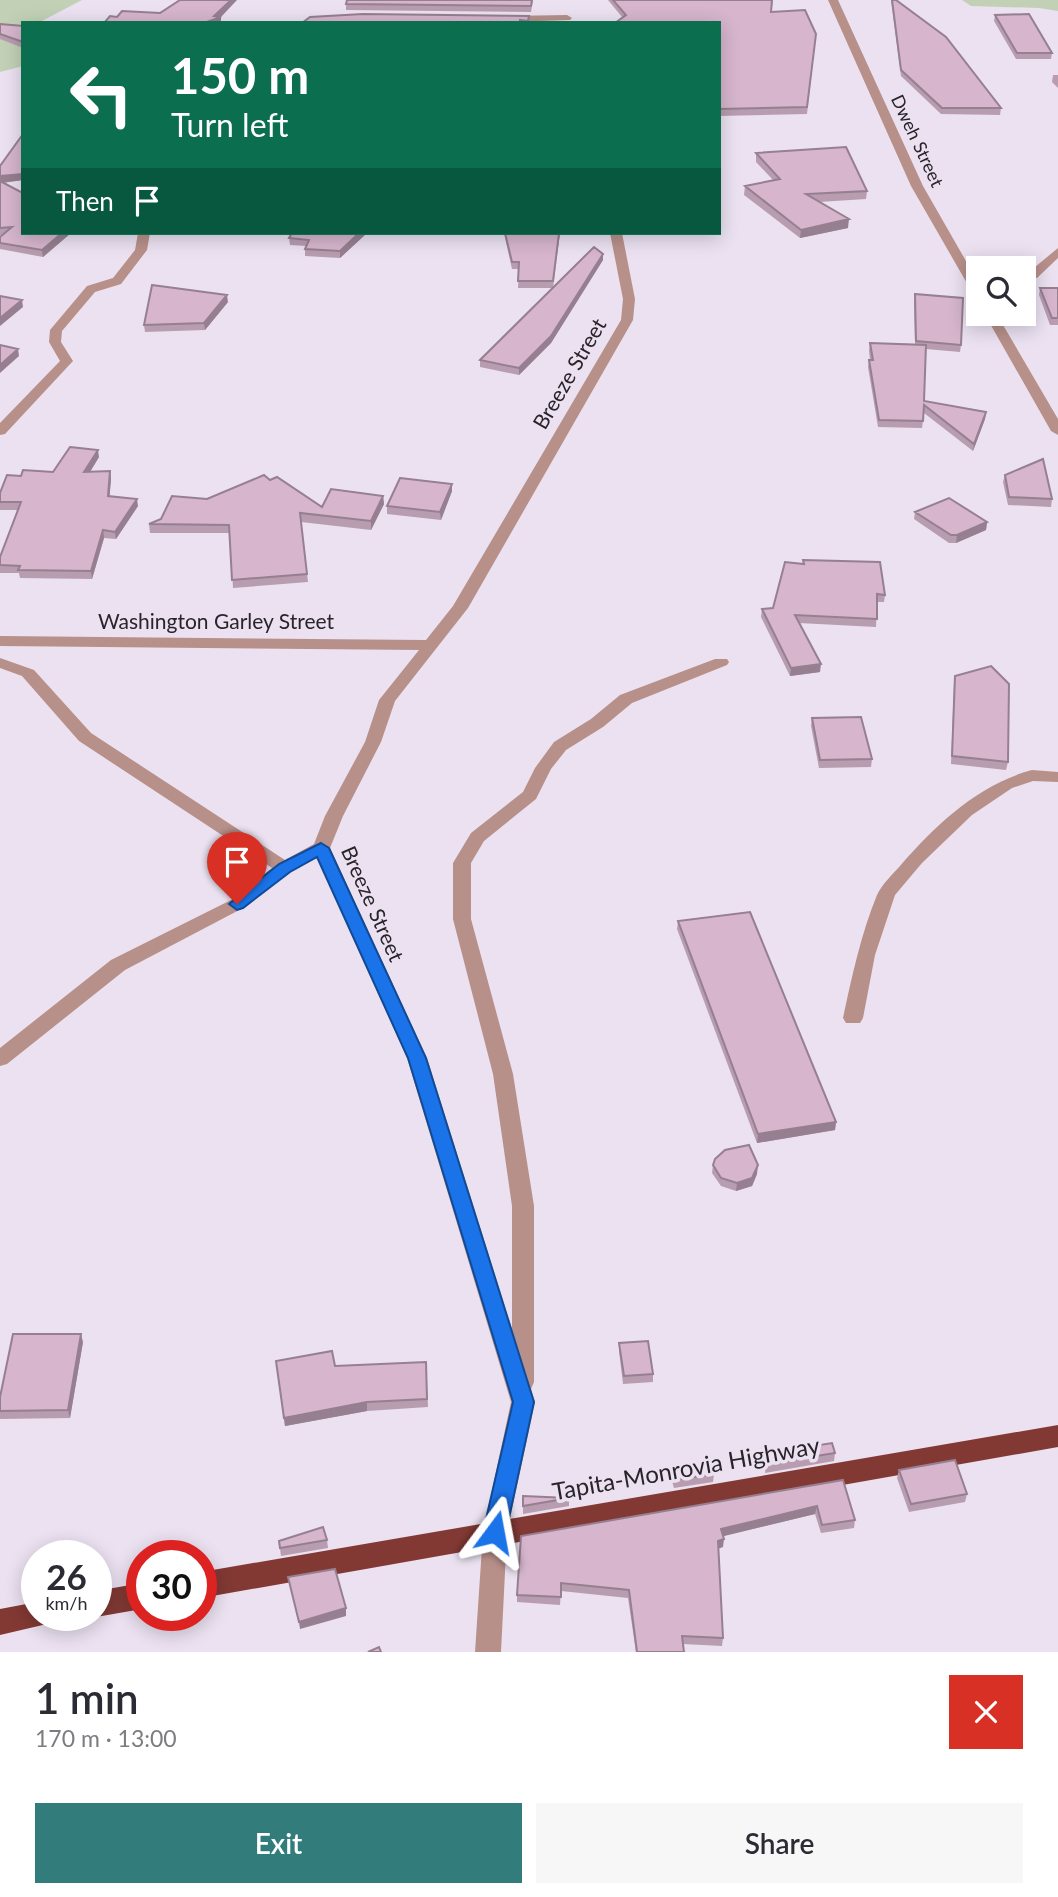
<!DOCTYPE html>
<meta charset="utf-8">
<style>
:root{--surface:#fff;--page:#f7f7f7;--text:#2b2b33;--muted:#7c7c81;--accent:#337c7c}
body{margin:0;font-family:Lato,sans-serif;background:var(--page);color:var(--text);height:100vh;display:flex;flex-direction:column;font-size:26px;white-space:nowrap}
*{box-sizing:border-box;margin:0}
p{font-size:23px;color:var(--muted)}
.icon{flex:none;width:38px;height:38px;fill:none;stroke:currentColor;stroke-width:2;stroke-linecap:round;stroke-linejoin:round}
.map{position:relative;height:1652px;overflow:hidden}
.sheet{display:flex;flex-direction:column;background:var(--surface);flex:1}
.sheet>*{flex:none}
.hud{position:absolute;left:21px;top:21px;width:700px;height:214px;border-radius:0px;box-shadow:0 4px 18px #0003;background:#0b6e4f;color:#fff;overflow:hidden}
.controls{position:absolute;left:966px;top:256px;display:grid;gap:14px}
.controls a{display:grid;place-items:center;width:70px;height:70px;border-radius:0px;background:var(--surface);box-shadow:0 4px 18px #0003;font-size:35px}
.speed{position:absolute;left:21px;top:1540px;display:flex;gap:14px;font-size:35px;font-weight:700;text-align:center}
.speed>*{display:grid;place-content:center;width:91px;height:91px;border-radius:50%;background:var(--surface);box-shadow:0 4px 18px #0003;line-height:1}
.speed small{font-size:18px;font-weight:400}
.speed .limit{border:10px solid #d22;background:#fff;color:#111}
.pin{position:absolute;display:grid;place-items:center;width:60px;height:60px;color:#fff;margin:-72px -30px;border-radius:50% 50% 50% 0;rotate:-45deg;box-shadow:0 0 7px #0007}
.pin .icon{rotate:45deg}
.me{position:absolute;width:77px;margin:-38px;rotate:13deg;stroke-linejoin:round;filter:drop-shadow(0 0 5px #0008)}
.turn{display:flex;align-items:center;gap:24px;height:147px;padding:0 35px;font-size:32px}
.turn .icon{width:91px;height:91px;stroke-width:2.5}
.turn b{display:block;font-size:49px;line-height:60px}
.then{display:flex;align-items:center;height:66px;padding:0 35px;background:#0003;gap:14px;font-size:26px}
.round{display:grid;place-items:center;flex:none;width:74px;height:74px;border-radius:0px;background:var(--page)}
.summary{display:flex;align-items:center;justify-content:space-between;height:119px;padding:0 35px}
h1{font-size:42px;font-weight:600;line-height:52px}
.button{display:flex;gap:14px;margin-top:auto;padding:14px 35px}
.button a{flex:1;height:80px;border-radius:0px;background:var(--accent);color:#fff;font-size:28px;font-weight:600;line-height:80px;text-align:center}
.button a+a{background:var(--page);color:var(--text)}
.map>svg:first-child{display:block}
</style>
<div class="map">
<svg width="1058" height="1652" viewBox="0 0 1058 1652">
<rect width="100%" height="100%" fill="#ebe1f1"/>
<path fill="#c2d1b6" d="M 0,0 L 82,0 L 38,23 L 23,23 L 23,66 L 0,72 Z
M 962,0 L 1058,0 L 1058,11 L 1039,8 L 971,6 Z"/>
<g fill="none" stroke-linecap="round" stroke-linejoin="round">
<path fill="#b8908a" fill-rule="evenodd" d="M 828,0 L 838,0 L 923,186 L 978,282 L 978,296 L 972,292 L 911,186 Z
M 567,15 L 572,18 L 570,20 L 507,22 L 502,19 L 507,16 Z
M 138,233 L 150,233 L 147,250 L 121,284 L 95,292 L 62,331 L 61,342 L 73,361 L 5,434 L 0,435 L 0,423 L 60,361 L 49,342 L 50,330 L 87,286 L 113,278 L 135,250 Z
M 610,233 L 622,233 L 635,299 L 633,320 L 468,608 L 395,701 L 381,742 L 343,816 L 330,848 L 427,1058 L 512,1329 L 512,1206 L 493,1074 L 453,919 L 453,863 L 471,833 L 523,792 L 535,768 L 554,742 L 591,719 L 620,695 L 715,659 L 727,659 L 729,662 L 727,665 L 632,703 L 603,727 L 566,750 L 551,769 L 536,799 L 484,841 L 471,863 L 471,919 L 513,1074 L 534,1206 L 534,1382 L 531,1389 L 535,1402 L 507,1532 L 501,1652 L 475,1652 L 483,1532 L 511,1402 L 407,1058 L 317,858 L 290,872 L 243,908 L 125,970 L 7,1064 L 0,1066 L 0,1048 L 111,960 L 231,900 L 272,868 L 79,741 L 22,676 L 0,668 L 0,658 L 34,670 L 91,733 L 285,860 L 314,844 L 325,816 L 365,742 L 379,700 L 419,650 L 0,646 L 0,636 L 426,640 L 453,606 L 621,320 L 623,299 Z
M 1058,248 L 1058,258 L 1037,278 L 1029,278 L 1029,272 Z
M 984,313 L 996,313 L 1058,419 L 1058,435 L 1051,431 Z
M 1032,770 L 1058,772 L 1058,782 L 1033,781 L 1012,788 L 972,815 L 922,863 L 895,895 L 875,955 L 863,1018 L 860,1023 L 846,1023 L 843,1018 C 852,976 861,934 877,895 C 882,884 893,874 900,866 C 935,825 979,784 1032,770 Z"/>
<path fill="#823934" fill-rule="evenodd" d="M 1058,1425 L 1058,1447 L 201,1598 L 201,1572 Z
M 142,1583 L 142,1609 L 96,1617 L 92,1615 L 96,1615 L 96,1591 Z
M 37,1602 L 37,1615 L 51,1615 L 47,1624 L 0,1635 L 0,1609 Z"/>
</g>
<path fill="#b89cb0" d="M 533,0 L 531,12 L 346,10 L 346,4 Z
M 608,0 L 773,0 L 771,12 L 816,34 L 807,114 L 719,116 L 719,23 L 622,17 Z
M 891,0 L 896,0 L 1001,108 L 1000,115 L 941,114 L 901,76 Z
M 995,15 L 1052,53 L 1051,59 L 1016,59 L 994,21 Z
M 0,24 L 23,26 L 23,48 L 0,39 Z
M 1053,75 L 1058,75 L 1058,88 L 1052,82 Z
M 23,134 L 23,180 L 3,183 L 23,233 L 71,233 L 43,257 L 0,249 L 0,237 L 3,235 L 0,235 L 0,166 Z
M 756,153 L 867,191 L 866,199 L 819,202 L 848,228 L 800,238 L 744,195 L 745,186 L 773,180 L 756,162 Z
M 367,233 L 340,258 L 305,256 L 305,249 L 306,246 L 290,245 L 289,238 Z
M 504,233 L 560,233 L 553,288 L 603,254 L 603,260 L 551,343 L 519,375 L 480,367 L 480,360 L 552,288 L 518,288 L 519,269 L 512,269 Z
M 1040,288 L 1058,288 L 1058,325 L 1050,325 L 1039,295 Z
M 915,294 L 961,345 L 960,352 L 926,349 L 924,401 L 986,412 L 985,419 L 973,451 L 924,413 L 922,428 L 878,427 L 868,367 L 869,360 L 870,360 L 869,351 L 870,343 L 915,344 L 914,301 Z
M 228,302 L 205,330 L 145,332 L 144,325 Z
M 99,457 L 90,472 L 110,471 L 111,479 L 109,497 L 138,506 L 116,539 L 104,538 L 92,579 L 20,578 L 19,573 L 0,573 L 0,557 L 18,510 L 0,510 L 0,493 L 53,472 Z
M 1005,475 L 1052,499 L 1051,507 L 1008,505 L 1003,482 Z
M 270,480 L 322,507 L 383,496 L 384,504 L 371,530 L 301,522 L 308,582 L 233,588 L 230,533 L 150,533 L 149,524 L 207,499 Z
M 452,491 L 441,520 L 387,514 L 387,506 Z
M 915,512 L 987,522 L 986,530 L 956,543 L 949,543 L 914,519 Z
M 803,560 L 885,595 L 884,602 L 877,602 L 876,627 L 799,623 L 820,672 L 790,676 L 761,617 L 762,609 L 773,608 L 803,564 Z
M 955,676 L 1008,762 L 1006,770 L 951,764 L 954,684 Z
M 812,718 L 872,759 L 871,767 L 819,768 L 811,726 Z
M 678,921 L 836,1122 L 835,1130 L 757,1143 L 677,929 Z
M 713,1165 L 757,1174 L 752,1186 L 736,1191 L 721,1186 L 712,1173 Z
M 83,1342 L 70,1418 L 0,1419 L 0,1397 Z
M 619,1343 L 653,1374 L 653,1382 L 623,1384 L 619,1351 Z
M 276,1361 L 335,1366 L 426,1362 L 428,1407 L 367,1411 L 285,1426 Z
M 800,1448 L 835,1453 L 834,1461 L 765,1473 L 766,1462 L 799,1455 Z
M 671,1470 L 714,1474 L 713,1482 L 674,1488 L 671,1478 Z
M 899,1470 L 967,1494 L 965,1502 L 909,1512 L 897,1478 Z
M 843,1480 L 855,1520 L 854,1528 L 821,1533 L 815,1514 L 723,1536 L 723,1547 L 718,1548 L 723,1638 L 722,1646 L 683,1644 L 684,1652 L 636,1652 L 628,1598 L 561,1591 L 560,1605 L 517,1602 L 517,1595 Z
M 523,1496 L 569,1498 L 569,1506 L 523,1514 Z
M 327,1540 L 328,1548 L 281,1556 L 279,1541 Z"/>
<path fill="#967f90" d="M 231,0 L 237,0 L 221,17 L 221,23 L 204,23 L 214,16 Z
M 23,174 L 23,180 L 0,183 L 0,176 Z
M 849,219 L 848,228 L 800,238 L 801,230 Z
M 62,233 L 71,233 L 43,257 L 42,250 Z
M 359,233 L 367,233 L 340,258 L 340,251 Z
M 559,233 L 560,233 L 552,288 L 553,281 Z
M 603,254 L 603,260 L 551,343 L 519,375 L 519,368 Z
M 227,295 L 228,302 L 205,330 L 204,323 Z
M 22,300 L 23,307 L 0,326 L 0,318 Z
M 18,349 L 19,356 L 0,373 L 0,365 Z
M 986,412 L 985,419 L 973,451 L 974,444 Z
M 98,450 L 99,457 L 85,480 L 84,472 Z
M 110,471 L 111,479 L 109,504 L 108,496 Z
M 452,484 L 452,491 L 441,520 L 440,512 Z
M 383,496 L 384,504 L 371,530 L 371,521 Z
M 137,499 L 138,506 L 116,539 L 115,532 Z
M 987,522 L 986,530 L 956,543 L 957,535 Z
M 103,530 L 104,538 L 92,579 L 91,571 Z
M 821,664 L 820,672 L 790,676 L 791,668 Z
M 836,1122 L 835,1130 L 757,1143 L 758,1134 Z
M 758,1165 L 757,1174 L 752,1186 L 736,1191 L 737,1183 Z
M 81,1334 L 83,1342 L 70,1418 L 68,1410 Z
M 367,1402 L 367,1411 L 285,1426 L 284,1418 Z
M 817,1506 L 815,1514 L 720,1537 L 721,1529 Z
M 724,1539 L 723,1547 L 717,1549 L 718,1541 Z
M 346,1608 L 346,1616 L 300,1629 L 299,1622 Z"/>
<path fill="#d6b5cd" stroke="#967f90" stroke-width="2" d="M 180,0 L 231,0 L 214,16 L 221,17 L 204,23 L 104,23 L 110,16 L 117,17 L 122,11 L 160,13 Z
M 347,0 L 532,0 L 531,6 L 346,4 Z
M 613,0 L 772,0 L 771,12 L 805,10 L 816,34 L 807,107 L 719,109 L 719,23 L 615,23 L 626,15 Z
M 892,0 L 896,0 L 946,37 L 1001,108 L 942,108 L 901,70 Z
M 363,14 L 529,16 L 528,21 L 520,20 L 520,23 L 302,23 L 310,17 Z
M 1029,14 L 1052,53 L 1017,53 L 995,15 Z
M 0,24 L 23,26 L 23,42 L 0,34 Z
M 23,134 L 23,174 L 0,176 L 0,166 Z
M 846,147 L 867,191 L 806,194 L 849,219 L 801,230 L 745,186 L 780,179 L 756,153 Z
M 0,181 L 23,193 L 23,233 L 62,233 L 42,250 L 0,243 L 0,237 L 12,227 L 0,228 Z
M 292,233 L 359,233 L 340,251 L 305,249 L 309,240 L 289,238 Z
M 505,233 L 559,233 L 553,281 L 518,281 L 519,262 L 512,262 Z
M 594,247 L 603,254 L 551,336 L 519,368 L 480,360 Z
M 152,285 L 227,295 L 204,323 L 144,325 Z
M 1040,288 L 1058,288 L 1058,318 L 1052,318 Z
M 915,294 L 963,298 L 961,345 L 916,341 Z
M 0,296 L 22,300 L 0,318 Z
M 870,343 L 926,345 L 924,401 L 986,412 L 974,444 L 924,405 L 923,421 L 879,420 L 869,360 L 873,360 Z
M 0,345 L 18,349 L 0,365 Z
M 70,447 L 98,450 L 84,472 L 110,471 L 108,496 L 137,499 L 115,532 L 103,530 L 91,571 L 18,570 L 20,566 L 0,565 L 0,557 L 21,502 L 0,502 L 0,493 L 7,475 L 21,476 L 23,470 L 53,472 Z
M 1043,459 L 1052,499 L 1009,497 L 1005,475 Z
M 264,475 L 270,480 L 277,477 L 322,507 L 331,489 L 383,496 L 371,521 L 300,513 L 307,574 L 232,580 L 229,525 L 149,524 L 161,519 L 172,496 L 207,499 Z
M 400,478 L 452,484 L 440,512 L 387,506 Z
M 949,498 L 987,522 L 957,535 L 951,535 L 915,512 Z
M 803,560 L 880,562 L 885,595 L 877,594 L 877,619 L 795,615 L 821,664 L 791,668 L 762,609 L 773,608 L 785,562 L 804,564 Z
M 991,666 L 1009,684 L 1008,762 L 952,756 L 955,676 Z
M 861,717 L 872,759 L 820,760 L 812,718 Z
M 750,912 L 836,1122 L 758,1134 L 678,921 Z
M 749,1145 L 758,1165 L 752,1178 L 737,1183 L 721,1178 L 713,1165 L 715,1159 L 725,1150 Z
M 13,1334 L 81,1334 L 68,1410 L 0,1411 L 0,1397 Z
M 648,1341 L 653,1374 L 624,1376 L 619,1343 Z
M 332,1351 L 335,1366 L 426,1362 L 427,1399 L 367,1402 L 284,1418 L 276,1361 Z
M 832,1443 L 835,1453 L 767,1464 L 766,1462 L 802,1455 L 800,1448 Z
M 955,1460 L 967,1494 L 911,1504 L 899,1470 Z
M 709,1461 L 714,1474 L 675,1480 L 671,1470 Z
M 843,1480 L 855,1520 L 822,1525 L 817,1506 L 721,1529 L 724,1539 L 718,1541 L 723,1638 L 682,1636 L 684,1652 L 637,1652 L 629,1590 L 561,1583 L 561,1597 L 517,1595 L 521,1536 Z
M 523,1496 L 569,1498 L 523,1506 Z
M 323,1527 L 327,1540 L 280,1548 L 279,1541 Z
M 335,1569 L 346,1608 L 299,1622 L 288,1577 Z
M 379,1647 L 381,1652 L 368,1652 Z"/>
<path fill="#1a73e8" stroke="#114b97" stroke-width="2" d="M 321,843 L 329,848 L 426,1058 L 534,1402 L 506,1532 L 502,1539 L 495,1542 L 487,1539 L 483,1532 L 513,1402 L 408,1058 L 317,857 L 290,872 L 243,908 L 237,910 L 229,904 L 279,864 Z"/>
<g text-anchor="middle" stroke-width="7" stroke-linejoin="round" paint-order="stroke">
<g font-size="18" fill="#28242a" stroke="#ebe1f1">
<text transform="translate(917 141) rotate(65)" y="6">Dweh Street</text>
</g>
<g font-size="21" fill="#28242a" stroke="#ebe1f1">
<text transform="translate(570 374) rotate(-60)" y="7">Breeze Street</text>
<text x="216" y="629">Washington Garley Street</text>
<text transform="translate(372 904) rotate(66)" y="7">Breeze Street</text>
</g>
<g font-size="24" fill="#28242a" stroke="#ebe1f1">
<text transform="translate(686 1469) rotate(-10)" y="8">Tapita-Monrovia Highway</text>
</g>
</g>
</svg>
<div class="controls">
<a><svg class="icon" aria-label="search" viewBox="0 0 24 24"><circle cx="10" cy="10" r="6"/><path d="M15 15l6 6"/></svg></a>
</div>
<div class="speed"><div>26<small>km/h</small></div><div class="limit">30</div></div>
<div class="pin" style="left:237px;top:904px;background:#d93025"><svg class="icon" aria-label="arrive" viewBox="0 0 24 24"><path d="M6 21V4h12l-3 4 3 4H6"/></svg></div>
<svg class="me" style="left:495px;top:1532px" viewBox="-20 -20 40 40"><path d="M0-17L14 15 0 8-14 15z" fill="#1a73e8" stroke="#fff" stroke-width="4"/></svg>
<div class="hud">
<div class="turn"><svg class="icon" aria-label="left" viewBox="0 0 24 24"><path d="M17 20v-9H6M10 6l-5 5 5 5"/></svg><div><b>150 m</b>Turn left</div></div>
<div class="then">Then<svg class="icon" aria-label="arrive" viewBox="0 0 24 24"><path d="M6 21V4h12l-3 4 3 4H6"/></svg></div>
</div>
</div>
<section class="sheet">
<div class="summary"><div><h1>1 min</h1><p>170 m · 13:00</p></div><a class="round" style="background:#d93025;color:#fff"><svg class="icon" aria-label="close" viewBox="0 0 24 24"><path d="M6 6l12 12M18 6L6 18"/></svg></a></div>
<div class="button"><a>Exit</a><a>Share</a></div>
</section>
